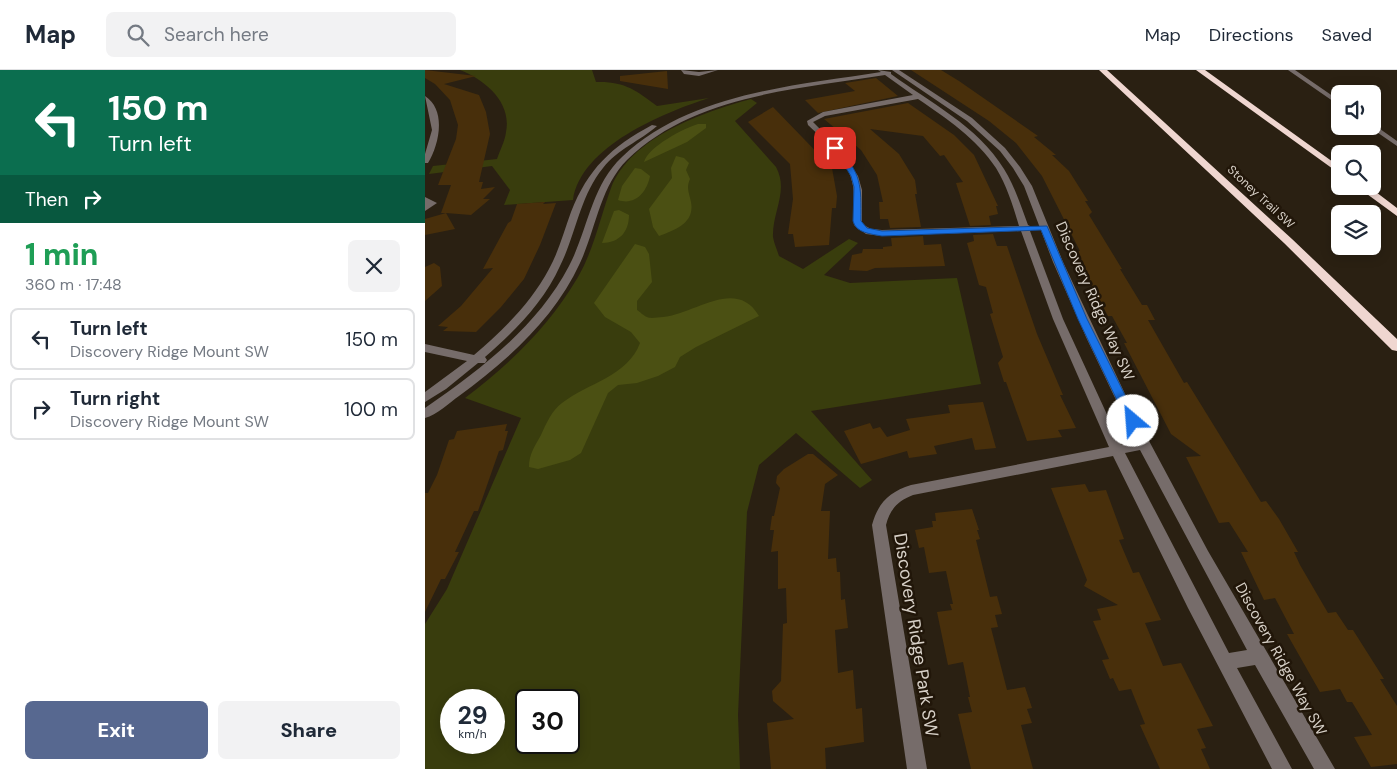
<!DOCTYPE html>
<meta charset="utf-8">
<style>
:root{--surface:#fff;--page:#f2f2f3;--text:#1f2937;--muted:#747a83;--line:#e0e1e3;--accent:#576890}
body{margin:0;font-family:"DM Sans",sans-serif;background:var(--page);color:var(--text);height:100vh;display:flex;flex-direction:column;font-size:19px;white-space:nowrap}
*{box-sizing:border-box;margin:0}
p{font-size:16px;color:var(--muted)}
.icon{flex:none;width:28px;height:28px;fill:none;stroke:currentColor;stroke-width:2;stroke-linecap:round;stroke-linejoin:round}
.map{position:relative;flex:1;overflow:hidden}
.sheet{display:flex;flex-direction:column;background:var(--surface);width:425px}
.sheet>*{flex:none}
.hud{background:#0b6e4f;color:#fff;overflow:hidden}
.fabs{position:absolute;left:906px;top:15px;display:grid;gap:10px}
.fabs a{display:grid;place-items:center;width:50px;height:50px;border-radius:8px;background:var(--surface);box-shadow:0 2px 12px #0003;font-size:25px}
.speed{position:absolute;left:15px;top:619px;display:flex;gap:10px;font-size:25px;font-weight:700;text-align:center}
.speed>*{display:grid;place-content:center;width:65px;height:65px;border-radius:50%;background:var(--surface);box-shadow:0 2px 12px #0003;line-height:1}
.speed small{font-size:12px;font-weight:400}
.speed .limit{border:2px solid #111;border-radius:8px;background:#fff;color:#111}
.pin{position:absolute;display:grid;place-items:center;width:42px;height:42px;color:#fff;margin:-21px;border-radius:10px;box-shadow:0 2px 8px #0006}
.me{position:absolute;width:55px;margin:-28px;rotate:333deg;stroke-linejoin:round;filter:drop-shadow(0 0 4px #0008)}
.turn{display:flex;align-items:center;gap:18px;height:105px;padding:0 25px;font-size:22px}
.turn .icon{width:65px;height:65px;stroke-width:2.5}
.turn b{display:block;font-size:35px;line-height:42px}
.then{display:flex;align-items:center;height:48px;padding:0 25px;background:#0003;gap:10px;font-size:19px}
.round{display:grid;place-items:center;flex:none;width:52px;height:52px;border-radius:8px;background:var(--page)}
.headline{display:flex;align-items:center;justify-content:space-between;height:85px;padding:0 25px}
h1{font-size:30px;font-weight:800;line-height:38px;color:#1e9e55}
.cta{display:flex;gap:10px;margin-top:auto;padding:10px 25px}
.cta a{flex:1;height:58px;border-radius:8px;background:var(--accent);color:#fff;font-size:20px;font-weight:800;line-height:58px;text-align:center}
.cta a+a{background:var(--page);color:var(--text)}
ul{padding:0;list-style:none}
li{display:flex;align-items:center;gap:15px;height:62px;margin:0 10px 8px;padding:0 15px;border:2px solid var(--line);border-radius:8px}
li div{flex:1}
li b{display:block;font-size:19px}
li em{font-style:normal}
header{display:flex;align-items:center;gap:30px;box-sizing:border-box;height:70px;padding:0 25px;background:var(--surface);border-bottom:1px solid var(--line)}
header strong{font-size:24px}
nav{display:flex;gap:28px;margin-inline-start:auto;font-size:18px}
.search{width:350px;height:45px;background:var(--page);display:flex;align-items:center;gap:12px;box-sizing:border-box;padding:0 18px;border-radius:8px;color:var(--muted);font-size:19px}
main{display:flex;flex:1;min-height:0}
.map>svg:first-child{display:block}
</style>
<header>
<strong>Map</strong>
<div class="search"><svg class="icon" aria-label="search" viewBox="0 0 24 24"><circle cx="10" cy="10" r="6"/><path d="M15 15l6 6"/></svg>Search here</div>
<nav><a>Map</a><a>Directions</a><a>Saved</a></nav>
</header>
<main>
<section class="sheet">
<div class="hud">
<div class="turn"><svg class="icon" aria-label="left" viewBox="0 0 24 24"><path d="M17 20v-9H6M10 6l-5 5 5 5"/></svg><div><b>150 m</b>Turn left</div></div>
<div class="then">Then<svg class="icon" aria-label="right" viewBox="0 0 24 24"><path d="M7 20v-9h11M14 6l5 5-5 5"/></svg></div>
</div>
<div class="headline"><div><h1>1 min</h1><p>360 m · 17:48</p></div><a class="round"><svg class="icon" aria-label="close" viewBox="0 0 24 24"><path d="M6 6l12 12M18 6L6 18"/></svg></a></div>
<ul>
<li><svg class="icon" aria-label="left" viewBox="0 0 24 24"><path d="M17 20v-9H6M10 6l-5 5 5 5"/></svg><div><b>Turn left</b><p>Discovery Ridge Mount SW</p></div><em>150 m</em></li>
<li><svg class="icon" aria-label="right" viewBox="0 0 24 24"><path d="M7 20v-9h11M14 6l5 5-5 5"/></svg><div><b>Turn right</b><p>Discovery Ridge Mount SW</p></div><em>100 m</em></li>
</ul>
<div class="cta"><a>Exit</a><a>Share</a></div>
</section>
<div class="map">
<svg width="972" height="699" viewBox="0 0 972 699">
<rect width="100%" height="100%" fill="#2a2012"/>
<path fill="#393d0d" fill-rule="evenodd" d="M 35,0 L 167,0 L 171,12 C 199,11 211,20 232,36 L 284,28 C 238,43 156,76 148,130 L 79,135 L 85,120 L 67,96 L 4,104 L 8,96 L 72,89 C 75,80 80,71 81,62 C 87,32 60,10 35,0 Z
M 326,29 L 332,33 L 310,51 L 351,97 C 364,121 347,142 348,167 C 349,173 352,180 354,186 L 378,199 L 424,169 L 433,173 L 399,205 L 425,213 L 532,208 L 556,314 L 386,341 L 447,410 L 435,418 L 371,363 L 334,395 L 322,442 L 313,645 L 315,699 L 0,699 L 0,554 L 22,519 L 96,348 L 40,328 C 85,294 125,255 153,207 C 169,179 175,148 186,118 C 206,67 278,42 326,29 ZM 26,630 L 69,630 L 69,672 L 26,672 ZM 101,630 L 144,630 L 144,672 L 101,672 Z"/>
<path fill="#4b5013" d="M 273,54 L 281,54 L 281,58 L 262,72 L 219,92 C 223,77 259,58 273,54 Z
M 251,86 L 259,88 L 264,93 L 261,100 L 265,109 C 261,118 264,122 266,132 C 270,153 250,160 234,166 L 228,157 L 224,139 L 247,108 L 246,98 Z
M 210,98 L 216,99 L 225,106 C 222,122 210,136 193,130 L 197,116 Z
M 194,140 L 204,145 C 204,162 194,173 177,173 L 189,141 Z
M 210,174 L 220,177 L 224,184 L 227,212 L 212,231 L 212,240 C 215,242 219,246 222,247 C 226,249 233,247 238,247 C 270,244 311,207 334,246 L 271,277 L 255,287 L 250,297 L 233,306 L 212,313 L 193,315 L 183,323 L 156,383 L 145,390 L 113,399 L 104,397 C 104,384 110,376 116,365 C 121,354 127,340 137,333 C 163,313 203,306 215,273 L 206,262 L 180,247 L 169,233 Z"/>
<path fill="#482f0b" d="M 0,0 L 51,6 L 19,14 L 54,25 L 61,42 L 65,64 L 54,112 L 58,112 L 56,119 L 70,117 L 58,129 L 65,129 L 46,145 L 21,143 L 30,159 L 0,165 L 0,149 L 21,143 L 16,143 L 26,115 L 13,115 L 31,69 L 33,55 L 25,30 L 10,14 L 0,8 Z
M 486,0 L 516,0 L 534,11 L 613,66 L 609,67 L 631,85 L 627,85 L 644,101 L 663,131 L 660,131 L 667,142 L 664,145 L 697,199 L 695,199 L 717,235 L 722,235 L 730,250 L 723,250 L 759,313 L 762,312 L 836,432 L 841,431 L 854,449 L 873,482 L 869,482 L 875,495 L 903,543 L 911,542 L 923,560 L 928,560 L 959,609 L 955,609 L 972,636 L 972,694 L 946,697 L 929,667 L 947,665 L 927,632 L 922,632 L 915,619 L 895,622 L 862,564 L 869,564 L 850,528 L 839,530 L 816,482 L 823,482 L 804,452 L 794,453 L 761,387 L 776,386 L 746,364 L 699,273 L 702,273 L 687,246 L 683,246 L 669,220 L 653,181 L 655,181 L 617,106 L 591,73 L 564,51 Z
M 242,1 L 243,19 L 195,11 L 195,6 Z
M 451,8 L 473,26 L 393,43 L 380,30 L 430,21 L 420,13 Z
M 483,33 L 529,65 L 549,85 L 573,136 L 571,136 L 573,144 L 564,146 L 566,155 L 545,156 L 531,113 L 538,112 L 519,85 L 515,86 L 498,66 L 445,59 L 474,84 L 490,110 L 492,124 L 490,124 L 496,157 L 465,158 L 463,149 L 455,149 L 454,132 L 458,132 L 452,105 L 436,80 L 399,49 Z
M 348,37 L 407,98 L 412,126 L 411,138 L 407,138 L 404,175 L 370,177 L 368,164 L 363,164 L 368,129 L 365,94 L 323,52 Z
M 120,132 L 118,134 L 131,133 L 115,175 L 99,209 L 76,237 L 51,262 L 18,261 L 23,257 L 13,256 L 36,236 L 68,198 L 58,199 L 83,153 L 86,151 L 92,134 Z
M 568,164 L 572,176 L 582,176 L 612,264 L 638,325 L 635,325 L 651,358 L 633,360 L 637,367 L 602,371 L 581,312 L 579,312 L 573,293 L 578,287 L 565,244 L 568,243 L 561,217 L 554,215 L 542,173 L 549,171 L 548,165 Z
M 498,166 L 499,175 L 516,174 L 520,196 L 450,198 L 442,201 L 424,200 L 427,185 L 437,183 L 438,179 L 458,179 L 458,177 L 467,176 L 466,168 Z
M 9,193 L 15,197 L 17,216 L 0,231 L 0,197 Z
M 558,332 L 571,378 L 550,380 L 547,368 L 509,376 L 512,384 L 484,388 L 482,381 L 436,394 L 419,361 L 445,353 L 448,359 L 455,357 L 462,367 L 485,360 L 481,349 L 525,343 L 523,335 Z
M 82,354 L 80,361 L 83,361 L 78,380 L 74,381 L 53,441 L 49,441 L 30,482 L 34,482 L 20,509 L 16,509 L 0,542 L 0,423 L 3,423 L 12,405 L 24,370 L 29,369 L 32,361 Z
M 383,384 L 388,384 L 413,405 L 400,414 L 396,441 L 405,441 L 403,489 L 411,488 L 412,502 L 415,502 L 416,530 L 420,529 L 423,558 L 410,560 L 413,603 L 428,600 L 431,639 L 437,638 L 439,672 L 400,678 L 401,699 L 346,699 L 342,653 L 369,649 L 348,631 L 347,621 L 356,611 L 358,554 L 362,553 L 361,518 L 353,519 L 353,481 L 346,482 L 349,460 L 345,460 L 347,446 L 349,446 L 355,418 L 351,413 L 352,406 L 359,399 Z
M 660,414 L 664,422 L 681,420 L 699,469 L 694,470 L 708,503 L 714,502 L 736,550 L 720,553 L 738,596 L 756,593 L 788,656 L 772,659 L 781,678 L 776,679 L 785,699 L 735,699 L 715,655 L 720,654 L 706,619 L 694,621 L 688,608 L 685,609 L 677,590 L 684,589 L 668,551 L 676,550 L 672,539 L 693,535 L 659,516 L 662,510 L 626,418 Z
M 547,439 L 554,460 L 552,460 L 555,469 L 551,470 L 565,527 L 572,526 L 577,544 L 570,545 L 573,557 L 566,558 L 582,620 L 600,617 L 607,638 L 602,639 L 607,653 L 596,655 L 608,699 L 546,699 L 541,678 L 533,644 L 547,642 L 543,627 L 545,627 L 538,592 L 523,595 L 512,542 L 527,540 L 525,534 L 528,534 L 521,501 L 504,503 L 499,477 L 494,478 L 490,460 L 508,457 L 507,451 L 511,451 L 510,443 Z"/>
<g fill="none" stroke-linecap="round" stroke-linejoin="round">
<path fill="#766c6a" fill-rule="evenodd" d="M 256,0 L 274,2 L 293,0 L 274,6 L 259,4 Z
M 453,0 L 466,2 L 466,4 C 504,32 553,56 579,99 C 590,117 596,136 603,155 L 609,158 L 605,161 L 638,249 L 691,364 L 696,375 L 711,372 L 661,267 L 628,192 L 599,116 L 588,98 L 575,81 L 542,51 L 467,0 L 474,0 L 547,48 L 580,78 L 595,97 L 607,116 L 638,192 L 708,341 L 783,481 L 910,699 L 889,699 L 830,595 L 812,598 L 867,699 L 847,699 L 763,538 L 688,386 L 488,425 C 473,431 465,439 461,455 L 502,699 L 482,699 L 447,455 C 453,433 464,422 486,415 L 684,377 L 628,249 L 596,161 L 457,166 L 441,164 L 429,155 C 427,142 430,129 428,116 C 424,90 401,72 383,55 L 382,51 L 398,42 L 488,25 L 460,5 C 373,19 268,25 202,90 C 175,117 171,159 155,193 C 130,248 83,290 34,326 C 24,333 12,345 0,348 L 0,338 C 56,299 112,257 144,196 C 163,160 166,116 197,87 C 264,23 368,16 456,2 ZM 493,29 C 521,48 552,69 571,98 C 582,116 588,136 594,156 L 457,160 L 446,159 L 437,154 L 437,120 L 433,106 L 416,80 L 388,52 L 400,46 ZM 715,380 L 822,580 L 804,583 L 700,383 Z
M 863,0 L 870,0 L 915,31 L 915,36 Z
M 0,26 C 22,40 14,75 3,93 L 0,93 L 0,84 L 7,60 Z
M 948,54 L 972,71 L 972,76 L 943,56 L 948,56 Z
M 227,55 L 232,56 C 215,71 193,79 178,98 C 155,126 151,164 135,196 C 119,232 89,262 60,287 L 62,290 L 60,293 L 53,293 L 21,319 L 0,332 L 0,322 L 42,291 L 0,282 L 0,274 L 49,285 C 78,260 106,233 124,199 C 134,181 139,161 146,142 C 163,99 186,77 227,55 Z
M 0,127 L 12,133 L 0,141 Z"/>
<path fill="#efd6d0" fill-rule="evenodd" d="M 674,0 L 682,0 L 867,169 L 972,269 L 972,281 L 967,280 L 859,173 Z
M 771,0 L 780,0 L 915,97 L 915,104 Z
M 931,116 L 943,116 L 972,138 L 972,146 Z"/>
</g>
<path fill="#1a73e8" stroke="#114b97" d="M 407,76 L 412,76 C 437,105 436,114 436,151 L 442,158 L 457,161 L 622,156 L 662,249 L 713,351 L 712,354 L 708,355 L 702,351 L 653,249 L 616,160 L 457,166 C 446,164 431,163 428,151 L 429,117 L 426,106 Z"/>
<g text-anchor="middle" stroke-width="5" stroke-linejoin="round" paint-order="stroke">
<g font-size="12" fill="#d7d0c7" stroke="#211609">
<text transform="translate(836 127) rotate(43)" y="4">Stoney Trail SW</text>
</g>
<g font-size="15" fill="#d7d0c7" stroke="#211609">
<text transform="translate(670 231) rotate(66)" y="5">Discovery Ridge Way SW</text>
<text transform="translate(856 589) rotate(61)" y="5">Discovery Ridge Way SW</text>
</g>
<g font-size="18" fill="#d7d0c7" stroke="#211609">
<text transform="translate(491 565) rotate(81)" y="6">Discovery Ridge Park SW</text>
</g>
</g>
</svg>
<div class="fabs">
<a><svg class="icon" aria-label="sound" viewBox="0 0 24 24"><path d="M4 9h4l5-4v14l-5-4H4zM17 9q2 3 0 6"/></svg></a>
<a><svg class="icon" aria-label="search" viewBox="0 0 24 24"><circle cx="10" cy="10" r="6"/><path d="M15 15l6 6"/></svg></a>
<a><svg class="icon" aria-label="layers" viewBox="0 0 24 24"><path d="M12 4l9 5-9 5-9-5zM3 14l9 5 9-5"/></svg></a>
</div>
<div class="speed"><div>29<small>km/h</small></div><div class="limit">30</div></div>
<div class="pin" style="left:410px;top:78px;background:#d93025"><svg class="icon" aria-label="arrive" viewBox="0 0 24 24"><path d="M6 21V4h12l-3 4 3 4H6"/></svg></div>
<svg class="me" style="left:708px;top:351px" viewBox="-20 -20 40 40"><circle r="19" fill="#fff"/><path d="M0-13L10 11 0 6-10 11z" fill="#1a73e8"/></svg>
</div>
</main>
